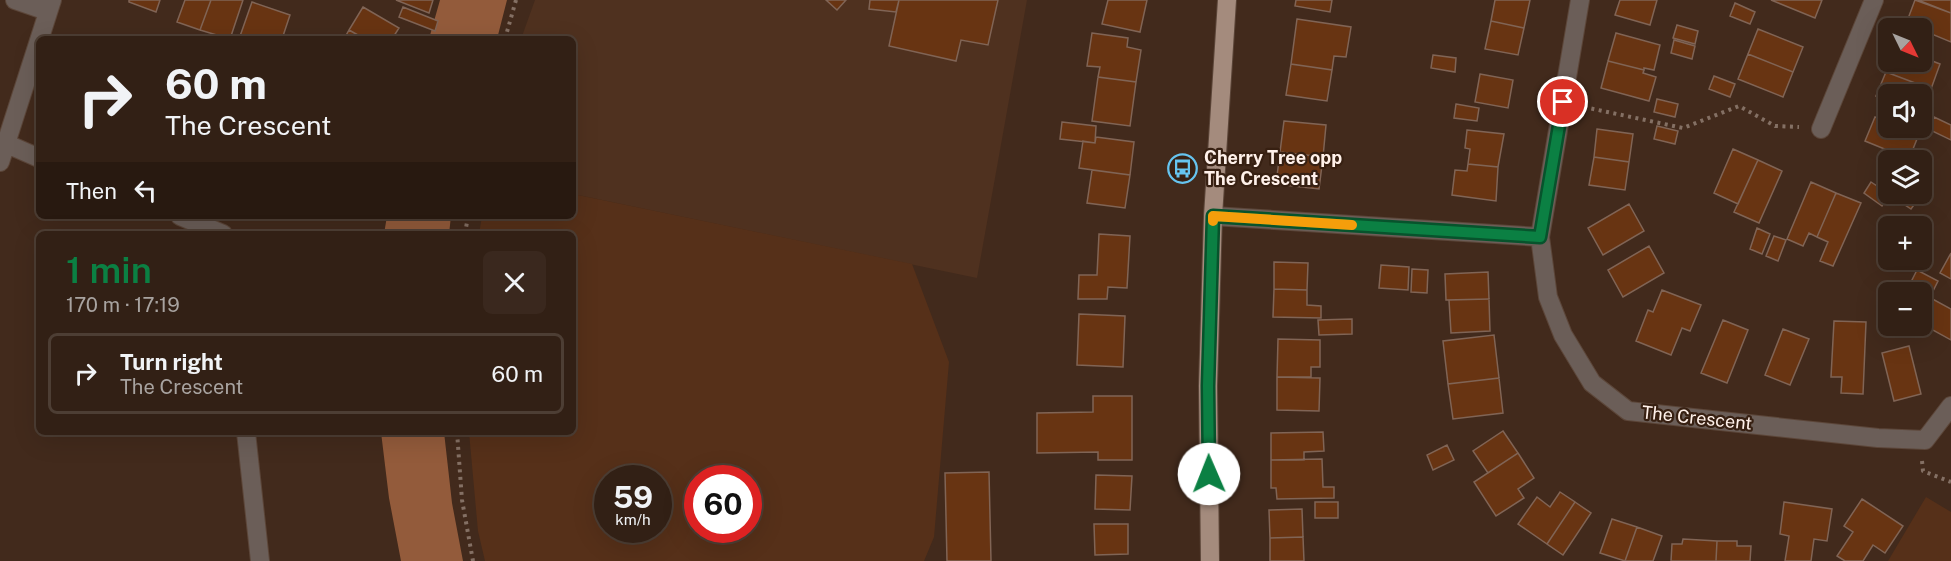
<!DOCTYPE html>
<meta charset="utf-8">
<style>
:root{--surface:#322015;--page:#3a281e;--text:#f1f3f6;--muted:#a8a3a0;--line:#4d3e34;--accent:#0b8043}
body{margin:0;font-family:"Public Sans",sans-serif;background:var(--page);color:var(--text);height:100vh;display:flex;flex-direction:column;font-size:22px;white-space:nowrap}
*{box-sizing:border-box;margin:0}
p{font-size:20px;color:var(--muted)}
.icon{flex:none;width:33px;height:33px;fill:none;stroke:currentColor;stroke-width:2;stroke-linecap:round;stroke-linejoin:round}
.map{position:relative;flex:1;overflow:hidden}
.drawer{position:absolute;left:36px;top:231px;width:540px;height:204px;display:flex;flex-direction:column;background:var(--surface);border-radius:9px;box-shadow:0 6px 24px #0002,0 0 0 2px var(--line)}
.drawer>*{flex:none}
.top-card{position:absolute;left:36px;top:36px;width:540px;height:183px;border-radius:9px;box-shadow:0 6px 24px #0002,0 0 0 2px var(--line);background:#322015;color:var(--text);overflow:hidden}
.needle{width:39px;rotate:133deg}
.controls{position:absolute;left:1878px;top:18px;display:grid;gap:12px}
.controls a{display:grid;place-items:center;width:54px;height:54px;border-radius:9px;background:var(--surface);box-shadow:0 6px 24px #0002,0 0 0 2px var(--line);font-size:30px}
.speed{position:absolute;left:594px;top:465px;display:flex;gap:12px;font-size:30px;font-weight:700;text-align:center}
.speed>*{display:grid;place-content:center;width:78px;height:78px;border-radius:50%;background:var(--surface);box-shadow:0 6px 24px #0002,0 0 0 2px var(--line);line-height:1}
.speed small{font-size:15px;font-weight:400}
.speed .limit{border:9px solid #d22;background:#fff;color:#111}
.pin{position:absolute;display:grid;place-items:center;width:51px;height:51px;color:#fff;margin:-26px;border:3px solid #fff;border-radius:50%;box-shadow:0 2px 6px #0007}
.me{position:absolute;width:66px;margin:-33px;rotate:359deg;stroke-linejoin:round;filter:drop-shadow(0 0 4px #0008)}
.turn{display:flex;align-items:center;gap:21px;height:126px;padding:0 30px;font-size:27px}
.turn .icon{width:78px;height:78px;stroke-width:2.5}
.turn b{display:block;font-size:42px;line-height:51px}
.then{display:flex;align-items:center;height:57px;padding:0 30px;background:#0003;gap:12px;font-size:22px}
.round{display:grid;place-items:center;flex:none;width:63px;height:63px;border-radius:9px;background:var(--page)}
.head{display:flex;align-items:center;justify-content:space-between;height:102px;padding:0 30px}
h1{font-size:36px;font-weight:600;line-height:45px;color:var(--accent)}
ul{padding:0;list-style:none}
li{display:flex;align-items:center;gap:18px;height:81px;margin:0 12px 9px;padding:0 18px;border:3px solid var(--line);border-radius:9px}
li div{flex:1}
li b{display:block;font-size:22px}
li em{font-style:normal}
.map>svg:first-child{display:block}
</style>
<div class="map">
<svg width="1951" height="561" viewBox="0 0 1951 561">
<rect width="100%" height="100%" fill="#422a1c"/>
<path fill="#4f311f" d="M 535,0 L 1027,0 L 977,278 L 573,194 L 573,39 L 521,39 Z"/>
<path fill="#563019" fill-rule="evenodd" d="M 573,194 L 912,264 L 949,362 L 934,537 L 924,561 L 485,561 L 478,531 L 469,432 L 573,432 L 573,234 L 479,234 L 482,216 L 573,216 ZM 608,478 L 658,478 L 658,530 L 608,530 ZM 698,478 L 748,478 L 748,530 L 698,530 Z
M 1926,497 L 1951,512 L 1951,561 L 1888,561 Z"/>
<path fill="#935b3b" d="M 440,0 L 507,0 L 497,39 L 429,39 Z
M 387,216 L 451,216 L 449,234 L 384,234 Z
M 381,432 L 444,432 L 452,503 L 463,561 L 401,561 L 389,498 Z"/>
<path fill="#683412" stroke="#806455" stroke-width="1.5" d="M 129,0 L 160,0 L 156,12 L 129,2 Z
M 185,0 L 211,0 L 200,30 L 177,22 Z
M 211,0 L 243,0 L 230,39 L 200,30 Z
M 396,0 L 433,0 L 429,13 Z
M 826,0 L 846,0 L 837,10 Z
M 870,0 L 899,0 L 896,12 L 869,9 Z
M 899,0 L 998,0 L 988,45 L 961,40 L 956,61 L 889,46 Z
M 1108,0 L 1147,0 L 1140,32 L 1102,24 Z
M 1296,0 L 1332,0 L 1330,12 L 1295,6 Z
M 1495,0 L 1530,0 L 1524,28 L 1491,21 Z
M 1620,0 L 1657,0 L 1650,25 L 1615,15 Z
M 1771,0 L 1822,0 L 1815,18 Z
M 1915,0 L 1951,13 L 1951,42 L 1922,30 L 1922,28 L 1906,24 Z
M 1918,0 L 1951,0 L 1951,13 Z
M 252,2 L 290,15 L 282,39 L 239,39 Z
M 1735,3 L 1755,12 L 1750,24 L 1730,16 Z
M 363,7 L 399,28 L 392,39 L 365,39 L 349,30 Z
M 403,7 L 438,21 L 435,31 L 399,17 Z
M 1297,19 L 1351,27 L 1346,57 L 1334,56 L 1332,70 L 1291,64 Z
M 1491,21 L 1524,28 L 1518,55 L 1485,49 Z
M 1677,25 L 1698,31 L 1695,44 L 1673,38 Z
M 1758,29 L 1803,47 L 1793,72 L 1748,54 Z
M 349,30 L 365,39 L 344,39 Z
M 1092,33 L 1128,38 L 1127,47 L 1141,50 L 1136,82 L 1098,77 L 1100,67 L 1087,66 Z
M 1616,33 L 1660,45 L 1654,70 L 1644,68 L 1644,70 L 1608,61 Z
M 1674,40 L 1695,46 L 1692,59 L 1671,53 Z
M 1748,54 L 1793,72 L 1783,97 L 1738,79 Z
M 1433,55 L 1456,58 L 1455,72 L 1431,68 Z
M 1922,57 L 1940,64 L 1931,89 L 1886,72 L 1890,62 L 1922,62 Z
M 1608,61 L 1644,70 L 1643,73 L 1656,77 L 1649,101 L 1601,88 Z
M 1291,64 L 1332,70 L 1327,101 L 1286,95 Z
M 1886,72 L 1931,89 L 1922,112 L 1922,94 L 1888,94 L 1888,101 L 1876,96 Z
M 1480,74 L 1513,80 L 1508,108 L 1475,102 Z
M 1714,76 L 1735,84 L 1730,97 L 1709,89 Z
M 1098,77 L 1136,82 L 1130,126 L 1092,121 Z
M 1657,99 L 1678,104 L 1675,117 L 1654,112 Z
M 1456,104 L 1479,108 L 1477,121 L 1454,118 Z
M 1875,117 L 1888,122 L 1888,128 L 1903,128 L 1919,134 L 1909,159 L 1865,141 Z
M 1934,117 L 1951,125 L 1951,140 L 1928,129 Z
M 1284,121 L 1326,125 L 1323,157 L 1280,152 Z
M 1062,122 L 1096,126 L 1095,143 L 1060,139 Z
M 1657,126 L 1678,131 L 1675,144 L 1654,139 Z
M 1597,129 L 1633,134 L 1629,162 L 1594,157 Z
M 1467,130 L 1504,134 L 1498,167 L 1468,164 L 1470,149 L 1465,148 Z
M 1096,137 L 1134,142 L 1130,175 L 1079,168 L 1083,141 L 1095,143 Z
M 1733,149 L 1758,160 L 1738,204 L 1714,193 Z
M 1280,152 L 1323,157 L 1319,189 L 1276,184 Z
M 1594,157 L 1629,162 L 1625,190 L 1589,185 Z
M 1758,160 L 1782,171 L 1759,223 L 1734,212 Z
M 1468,164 L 1498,167 L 1496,201 L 1452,195 L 1455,170 L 1467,171 Z
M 1092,170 L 1130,175 L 1125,208 L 1087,203 Z
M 1811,182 L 1836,193 L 1817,237 L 1809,233 L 1803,246 L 1787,239 Z
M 1871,182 L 1889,194 L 1882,206 L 1864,193 Z
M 1836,193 L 1861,203 L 1833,266 L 1820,261 L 1828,242 L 1817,237 Z
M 1895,194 L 1912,194 L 1919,198 L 1911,209 L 1893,197 Z
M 1629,204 L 1644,231 L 1603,255 L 1588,228 Z
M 1757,228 L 1770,234 L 1762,254 L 1750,249 Z
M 1099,234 L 1130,236 L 1127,288 L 1108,287 L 1107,299 L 1078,299 L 1079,275 L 1097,275 Z
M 1774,236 L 1786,240 L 1778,261 L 1766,256 Z
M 1649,246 L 1664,273 L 1623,297 L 1608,270 Z
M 1951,253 L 1951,279 L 1940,273 Z
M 1274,262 L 1308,263 L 1307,290 L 1274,289 Z
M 1381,265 L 1409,267 L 1408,290 L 1379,288 Z
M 1412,269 L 1428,270 L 1427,293 L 1411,292 Z
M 1917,270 L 1938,281 L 1931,295 L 1910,284 Z
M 1488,272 L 1489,299 L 1446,300 L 1445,274 Z
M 1274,289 L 1307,290 L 1307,305 L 1321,306 L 1321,318 L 1273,317 Z
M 1662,290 L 1701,305 L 1690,331 L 1682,328 L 1671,355 L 1636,341 L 1648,310 L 1653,312 Z
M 1927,296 L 1951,309 L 1951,340 L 1922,324 L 1922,307 Z
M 1489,299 L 1490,331 L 1451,333 L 1449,300 Z
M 1079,314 L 1125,316 L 1123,367 L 1077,365 Z
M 1352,319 L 1352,334 L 1319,335 L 1318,320 Z
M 1723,320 L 1748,330 L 1727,383 L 1701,373 Z
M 1834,321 L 1866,322 L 1863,394 L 1841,393 L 1842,377 L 1831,377 Z
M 1783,329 L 1809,339 L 1790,385 L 1765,375 Z
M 1494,335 L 1499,378 L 1448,384 L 1443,341 Z
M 1278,339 L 1320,340 L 1320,367 L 1311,367 L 1311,377 L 1277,377 Z
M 1909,346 L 1921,394 L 1894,401 L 1882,353 Z
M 1277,377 L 1320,378 L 1319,411 L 1277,410 Z
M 1499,378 L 1503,413 L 1453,419 L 1448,384 Z
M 1093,396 L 1132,396 L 1132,460 L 1098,460 L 1098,452 L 1037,453 L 1037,413 L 1093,412 Z
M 1503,431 L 1518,453 L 1488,473 L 1473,451 Z
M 1323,432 L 1324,451 L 1304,452 L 1304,460 L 1271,460 L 1271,433 Z
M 1447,445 L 1454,460 L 1433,470 L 1427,455 Z
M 1518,453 L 1534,478 L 1518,489 L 1524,498 L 1496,516 L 1474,482 Z
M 1322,459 L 1323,487 L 1334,487 L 1334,498 L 1277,499 L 1276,488 L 1271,488 L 1271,460 Z
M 989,472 L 991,561 L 947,561 L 945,473 Z
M 1096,475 L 1132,476 L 1130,510 L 1095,509 Z
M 1560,492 L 1575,502 L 1547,544 L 1518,524 L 1537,497 L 1550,507 Z
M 1862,499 L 1903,526 L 1885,553 L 1873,545 L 1863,561 L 1845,561 L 1837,556 L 1853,532 L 1844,526 Z
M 1315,502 L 1338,502 L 1338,518 L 1315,518 Z
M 1575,502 L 1591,513 L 1563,555 L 1547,544 Z
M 1784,502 L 1832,509 L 1827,541 L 1814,539 L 1811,561 L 1785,561 L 1789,536 L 1780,534 Z
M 1302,509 L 1303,537 L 1270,538 L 1269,510 Z
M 1612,519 L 1637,527 L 1625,561 L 1600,553 Z
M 1094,524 L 1128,524 L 1128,554 L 1095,555 Z
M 1637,527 L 1662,536 L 1653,561 L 1625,561 Z
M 1303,537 L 1304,561 L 1270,561 L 1270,538 Z
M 1683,539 L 1717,541 L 1716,561 L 1671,561 L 1672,544 L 1682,544 Z
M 1717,541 L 1737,541 L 1737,546 L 1751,546 L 1750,561 L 1716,561 Z"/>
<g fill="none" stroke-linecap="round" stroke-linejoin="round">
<defs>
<path id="minor" d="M 15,0 L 47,11
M 1580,0 L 1540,237 L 1548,297 L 1563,335 L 1592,383 L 1628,411 L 1878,438 L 1925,440 L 1951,406
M 1821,129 L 1874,0
M 7,144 L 39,158
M 0,162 L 52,0
M 180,216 L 223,234
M 1213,216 L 1540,237
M 246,432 L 260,561"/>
<path id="primary" d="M 1210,561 L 1208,386 L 1213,216 L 1227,0"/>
</defs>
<use href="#minor" stroke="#5c4639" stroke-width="20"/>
<use href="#primary" stroke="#5c4639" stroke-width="20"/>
<path stroke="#847064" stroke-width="4" stroke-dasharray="3 4.5" stroke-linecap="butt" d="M 505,39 L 516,0
M 1584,107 L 1683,128 L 1739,106 L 1775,126 L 1799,127
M 465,234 L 468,216
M 457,432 L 462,500 L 473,561
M 1922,461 L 1923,471 L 1951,482"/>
<use href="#minor" stroke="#6b5e58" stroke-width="18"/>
<use href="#primary" stroke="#a48b7d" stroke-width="18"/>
</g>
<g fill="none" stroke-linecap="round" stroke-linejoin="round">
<defs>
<path id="route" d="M 1209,474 L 1208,386 L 1213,216 L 1540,237 L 1563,102"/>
</defs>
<use href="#route" stroke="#07532c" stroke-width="15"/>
<use href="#route" stroke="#0b8043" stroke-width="10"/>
<path stroke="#f59e0b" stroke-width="10" d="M 1213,221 L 1213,216 L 1352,225"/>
</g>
<defs>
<symbol id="bus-ring" viewBox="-11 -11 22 22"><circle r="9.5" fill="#372012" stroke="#66c4ef" stroke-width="1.5"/><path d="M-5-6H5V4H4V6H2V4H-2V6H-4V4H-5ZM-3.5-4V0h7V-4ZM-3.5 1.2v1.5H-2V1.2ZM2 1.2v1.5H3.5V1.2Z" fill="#66c4ef"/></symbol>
</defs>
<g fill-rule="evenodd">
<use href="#bus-ring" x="1166" y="152" width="33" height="33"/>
</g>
<g text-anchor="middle" stroke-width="4.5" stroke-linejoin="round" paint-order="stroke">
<g font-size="18" font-weight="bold" fill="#fff1ea" stroke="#372012" text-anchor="start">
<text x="1204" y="164">Cherry Tree opp<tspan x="1204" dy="21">The Crescent</tspan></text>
</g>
<g font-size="18" fill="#fff1ea" stroke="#372012">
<text transform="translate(1697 418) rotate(6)" y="6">The Crescent</text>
</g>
</g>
</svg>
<div class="controls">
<a><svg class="needle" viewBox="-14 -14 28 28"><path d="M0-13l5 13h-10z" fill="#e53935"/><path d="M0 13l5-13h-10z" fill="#a8a3a0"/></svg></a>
<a><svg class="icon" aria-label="sound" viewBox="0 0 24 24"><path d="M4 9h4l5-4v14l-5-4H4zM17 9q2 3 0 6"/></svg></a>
<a><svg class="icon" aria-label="layers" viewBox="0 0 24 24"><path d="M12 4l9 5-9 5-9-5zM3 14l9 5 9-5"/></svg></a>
<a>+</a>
<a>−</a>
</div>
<div class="speed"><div>59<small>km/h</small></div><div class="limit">60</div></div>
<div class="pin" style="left:1563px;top:102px;background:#d93025"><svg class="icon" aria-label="arrive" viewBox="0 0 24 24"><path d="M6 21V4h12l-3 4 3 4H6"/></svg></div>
<svg class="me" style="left:1209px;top:474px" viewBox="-20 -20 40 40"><circle r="19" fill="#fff"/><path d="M0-13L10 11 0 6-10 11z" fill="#0b8043"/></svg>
<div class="top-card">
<div class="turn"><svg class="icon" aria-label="right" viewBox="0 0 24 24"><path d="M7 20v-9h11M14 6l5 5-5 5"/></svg><div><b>60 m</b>The Crescent</div></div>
<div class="then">Then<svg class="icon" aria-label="left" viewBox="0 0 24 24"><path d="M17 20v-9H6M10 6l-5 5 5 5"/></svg></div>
</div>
<section class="drawer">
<div class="head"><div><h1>1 min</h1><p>170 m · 17:19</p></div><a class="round"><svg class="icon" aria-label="close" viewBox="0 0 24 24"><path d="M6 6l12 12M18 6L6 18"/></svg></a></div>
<ul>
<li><svg class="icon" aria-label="right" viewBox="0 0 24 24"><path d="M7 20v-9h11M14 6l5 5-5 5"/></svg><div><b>Turn right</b><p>The Crescent</p></div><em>60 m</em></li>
</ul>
</section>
</div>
